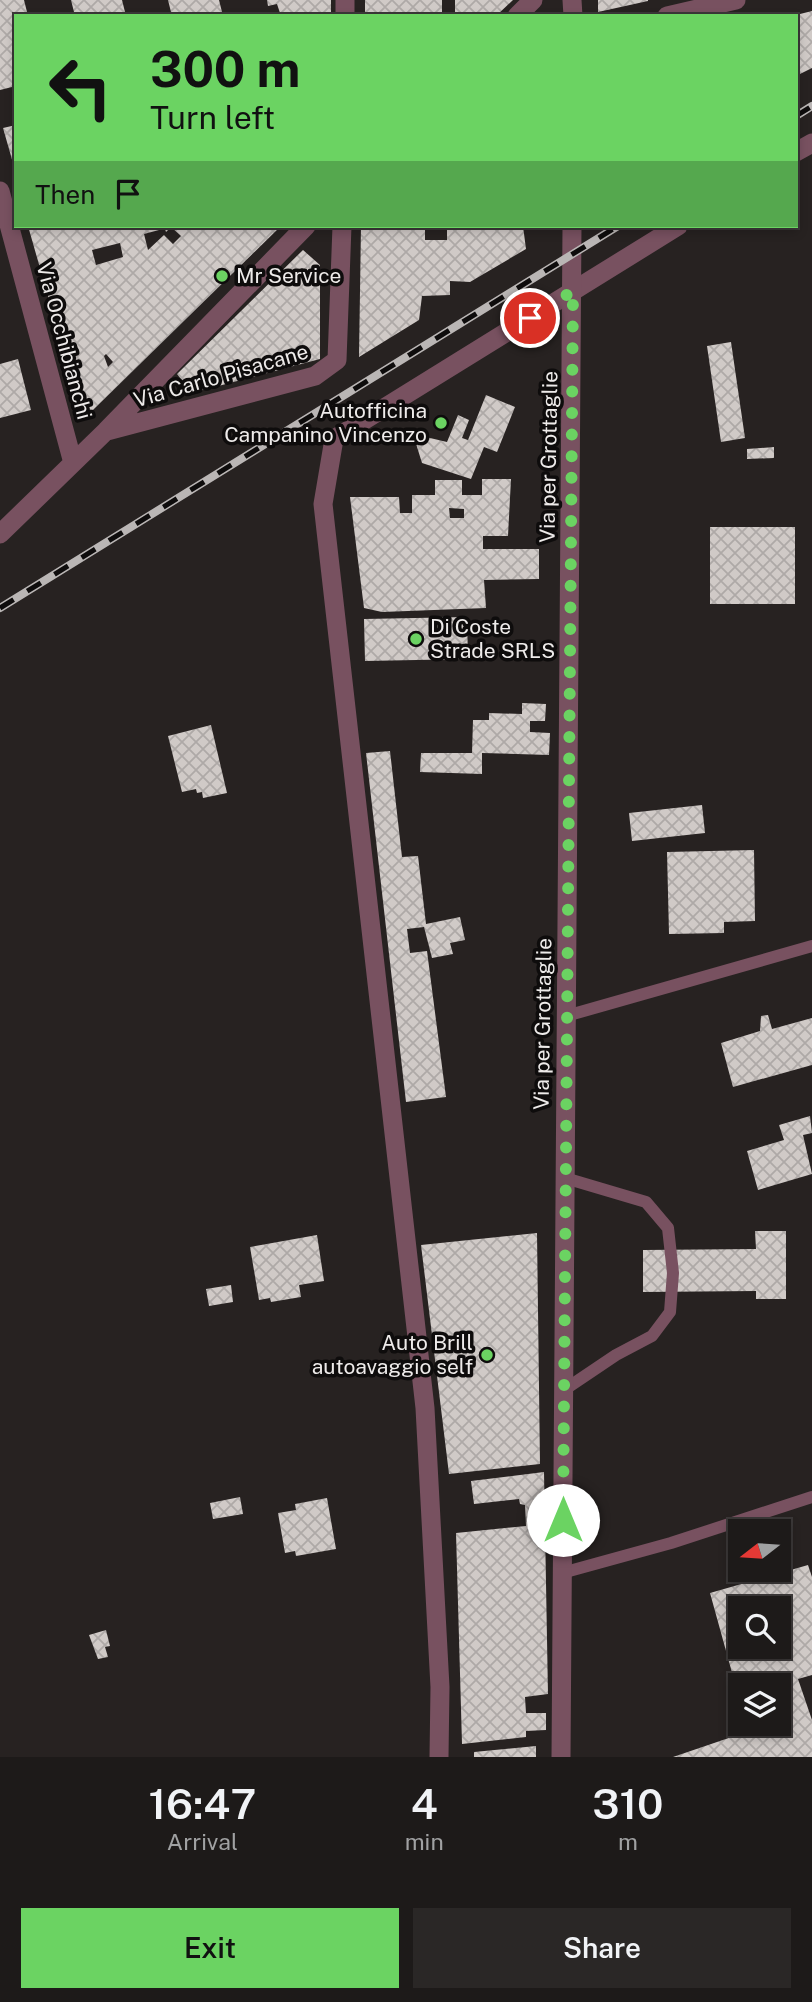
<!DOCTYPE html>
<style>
:root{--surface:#1d1a19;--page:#2a2726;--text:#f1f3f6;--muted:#a0a1a2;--line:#3b3838;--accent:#6bd362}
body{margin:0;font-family:"Public Sans",sans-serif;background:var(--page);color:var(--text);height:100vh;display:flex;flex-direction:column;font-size:26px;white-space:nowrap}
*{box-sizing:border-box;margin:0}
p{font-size:23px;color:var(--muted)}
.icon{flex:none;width:38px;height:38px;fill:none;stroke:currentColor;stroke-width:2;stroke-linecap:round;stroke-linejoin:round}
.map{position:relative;height:1757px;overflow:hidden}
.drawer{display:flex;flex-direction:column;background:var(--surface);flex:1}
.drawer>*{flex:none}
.top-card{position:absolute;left:14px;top:14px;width:784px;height:214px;border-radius:0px;box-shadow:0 4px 10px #0003,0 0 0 2px var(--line);background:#6bd362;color:#111;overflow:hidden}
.needle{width:46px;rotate:253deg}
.tools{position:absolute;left:728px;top:1519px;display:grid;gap:14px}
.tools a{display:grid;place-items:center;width:63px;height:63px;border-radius:0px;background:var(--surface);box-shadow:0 4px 10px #0003,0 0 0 2px var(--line);font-size:35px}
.pin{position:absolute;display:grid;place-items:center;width:60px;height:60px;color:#fff;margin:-30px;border:4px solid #fff;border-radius:50%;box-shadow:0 2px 7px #0007}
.me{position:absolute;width:77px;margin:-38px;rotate:0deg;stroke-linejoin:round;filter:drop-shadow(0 0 5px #0008)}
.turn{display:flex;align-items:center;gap:24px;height:147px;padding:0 21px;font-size:32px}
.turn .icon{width:91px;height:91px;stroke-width:2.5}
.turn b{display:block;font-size:49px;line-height:60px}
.then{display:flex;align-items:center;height:66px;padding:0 21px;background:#0003;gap:14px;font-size:26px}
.eta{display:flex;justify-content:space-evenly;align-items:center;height:119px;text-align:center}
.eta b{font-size:42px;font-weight:600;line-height:49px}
.action{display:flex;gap:14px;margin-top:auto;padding:14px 21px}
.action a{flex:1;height:80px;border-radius:0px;background:var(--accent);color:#111;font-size:28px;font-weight:600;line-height:80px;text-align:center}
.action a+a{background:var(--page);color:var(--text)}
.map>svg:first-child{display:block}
</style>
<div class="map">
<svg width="812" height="1757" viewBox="0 0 812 1757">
<defs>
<pattern id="building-cross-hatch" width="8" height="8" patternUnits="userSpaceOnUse" patternTransform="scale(1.75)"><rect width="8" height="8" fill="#d0cac7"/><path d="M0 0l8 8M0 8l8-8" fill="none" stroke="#aea9a7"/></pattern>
</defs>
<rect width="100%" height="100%" fill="#272221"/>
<path fill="url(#building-cross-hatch)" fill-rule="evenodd" d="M 0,0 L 24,0 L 28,16 L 16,16 L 16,86 L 0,90 Z
M 71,0 L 122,0 L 126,16 L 75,16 Z
M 168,0 L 219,0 L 223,16 L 172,16 Z
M 267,0 L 331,0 L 331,16 L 281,16 L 277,4 L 268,6 Z
M 365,0 L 442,0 L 442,16 L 365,16 Z
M 455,0 L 513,0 L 496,16 L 455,16 Z
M 598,0 L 648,0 L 648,1 L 598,12 Z
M 812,11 L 812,68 L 796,76 L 796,15 Z
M 16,125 L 16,170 L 15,170 L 3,128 Z
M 28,226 L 155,226 L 159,230 L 144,234 L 148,250 L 164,235 L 173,244 L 181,236 L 171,227 L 166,232 L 164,226 L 220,226 L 221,230 L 236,226 L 281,226 L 93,410 L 80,408 ZM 120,243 L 123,257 L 96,265 L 92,250 ZM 106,354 L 113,362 L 108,367 L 104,356 Z
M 361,226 L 425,226 L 425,240 L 447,240 L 447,226 L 523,226 L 526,249 L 470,282 L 450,281 L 450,295 L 422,296 L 419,320 L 359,357 Z
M 303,250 L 320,265 L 320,359 L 192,393 L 177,374 Z
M 731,342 L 745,438 L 721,442 L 707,346 Z
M 18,359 L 31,410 L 0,418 L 0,364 Z
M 486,395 L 515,407 L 497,452 L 484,447 L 471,479 L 422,463 L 413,434 L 447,442 L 458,415 L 469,420 L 462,438 L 468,440 Z
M 774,447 L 774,458 L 747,459 L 747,449 Z
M 482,479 L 511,479 L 508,536 L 483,536 L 483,549 L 539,549 L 539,579 L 484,580 L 486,608 L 382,612 L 364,608 L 350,497 L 399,497 L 400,513 L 412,513 L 412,495 L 435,495 L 435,480 L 462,480 L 462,495 L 482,495 ZM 449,508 L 464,509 L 464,518 L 450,518 Z
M 710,527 L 795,527 L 795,604 L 710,604 Z
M 467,617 L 468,659 L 365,661 L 364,619 Z
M 522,703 L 546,704 L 545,721 L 530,721 L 530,732 L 550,733 L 549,755 L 482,753 L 482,774 L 420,772 L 421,753 L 472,753 L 473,720 L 489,720 L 489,713 L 522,714 Z
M 211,725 L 227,793 L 203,798 L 202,792 L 197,793 L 196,789 L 182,792 L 168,736 Z
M 390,751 L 402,857 L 418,856 L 426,924 L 460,917 L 465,940 L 450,943 L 453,954 L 432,958 L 424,927 L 407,929 L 410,953 L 427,951 L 446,1097 L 406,1102 L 366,753 Z
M 702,805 L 705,833 L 632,841 L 629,813 Z
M 754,850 L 755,921 L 724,922 L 724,933 L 669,934 L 667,852 Z
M 768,1015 L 772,1029 L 812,1018 L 812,1065 L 733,1087 L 721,1043 L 760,1031 L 761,1016 Z
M 810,1116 L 812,1133 L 803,1135 L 812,1174 L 758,1190 L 747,1151 L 784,1140 L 779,1125 Z
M 755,1231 L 786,1231 L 786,1299 L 756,1299 L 756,1291 L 643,1292 L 643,1250 L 756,1249 Z
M 537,1233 L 540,1464 L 449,1474 L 421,1245 Z
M 317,1235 L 324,1281 L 299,1285 L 301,1297 L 271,1302 L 270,1298 L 259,1300 L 250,1247 Z
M 231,1285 L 233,1302 L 209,1306 L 206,1289 Z
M 544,1472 L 548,1694 L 525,1697 L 526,1713 L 546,1713 L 546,1730 L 526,1731 L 526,1737 L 462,1744 L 456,1533 L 526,1526 L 525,1505 L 520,1504 L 519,1499 L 474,1504 L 471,1481 Z
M 240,1497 L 243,1514 L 213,1519 L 210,1503 Z
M 327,1498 L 336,1549 L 296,1556 L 295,1551 L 285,1553 L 278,1513 L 296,1510 L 295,1504 Z
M 808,1565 L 812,1577 L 812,1675 L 798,1679 L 812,1720 L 812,1757 L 673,1757 L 758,1728 L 757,1724 L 779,1724 L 779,1685 L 740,1685 L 739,1698 L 710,1593 ZM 740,1608 L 779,1608 L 779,1647 L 740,1647 Z
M 106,1630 L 110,1646 L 105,1647 L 108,1657 L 98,1659 L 89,1635 Z
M 536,1746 L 536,1757 L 474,1757 L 474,1752 Z"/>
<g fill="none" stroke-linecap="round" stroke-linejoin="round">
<path stroke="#785160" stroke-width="12" d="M 566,1016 L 812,946
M 564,1390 L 616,1355 L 652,1336 L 670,1312 L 673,1273 L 668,1228 L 646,1202 L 565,1178
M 562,1573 L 671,1543 L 812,1497"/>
<path stroke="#785160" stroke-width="19" d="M 345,16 L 345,0
M 517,16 L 533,0
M 667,16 L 736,0
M 796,152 L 812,143
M 0,191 L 73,463
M 107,431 L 315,376 L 337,360 L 342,226
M 0,534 L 106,431 L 306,226
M 439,1757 L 440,1687 L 425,1408 L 323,504 L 334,439 L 678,226"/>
<path stroke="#785160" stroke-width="19" d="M 572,0 L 573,16
M 561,1757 L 572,226"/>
<defs>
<path id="rail" d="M 796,116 L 812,106
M 0,608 L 618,226"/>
</defs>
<use href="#rail" stroke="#bab6b5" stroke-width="8"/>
<use href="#rail" stroke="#0e0c0c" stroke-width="5" stroke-dasharray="16" stroke-linecap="butt"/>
</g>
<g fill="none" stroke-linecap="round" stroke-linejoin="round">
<path stroke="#6bd362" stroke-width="12" stroke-dasharray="0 21.6" d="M 530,318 L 573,291 L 563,1520"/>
</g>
<g fill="#6bd362" stroke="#0e0c0c" stroke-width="2.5">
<circle cx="222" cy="276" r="7"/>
<circle cx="441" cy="423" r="7"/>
<circle cx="416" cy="639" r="7"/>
<circle cx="487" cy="1355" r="7"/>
</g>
<g text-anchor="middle" stroke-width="7" stroke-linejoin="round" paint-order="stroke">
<g font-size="21" fill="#eeebea" stroke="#0e0c0c" text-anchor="start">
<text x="236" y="283">Mr Service</text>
<text x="427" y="418" text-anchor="end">Autofficina<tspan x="427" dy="24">Campanino Vincenzo</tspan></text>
<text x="430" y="634">Di Coste<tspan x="430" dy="24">Strade SRLS</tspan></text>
<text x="473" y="1350" text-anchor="end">Auto Brill<tspan x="473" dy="24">autoavaggio self</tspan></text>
</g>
<g font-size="21" fill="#eeebea" stroke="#0e0c0c">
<text transform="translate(64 341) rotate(75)" y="7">Via Occhibianchi</text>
<text transform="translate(221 376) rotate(-16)" y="7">Via Carlo Pisacane</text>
<text transform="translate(549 457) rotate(-89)" y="7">Via per Grottaglie</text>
<text transform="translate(543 1024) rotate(-89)" y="7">Via per Grottaglie</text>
</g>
</g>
</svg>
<div class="tools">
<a><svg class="needle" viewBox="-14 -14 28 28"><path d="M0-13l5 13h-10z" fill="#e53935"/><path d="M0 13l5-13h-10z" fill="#a0a1a2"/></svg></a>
<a><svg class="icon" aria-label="search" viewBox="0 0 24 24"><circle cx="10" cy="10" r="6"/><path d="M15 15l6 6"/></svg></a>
<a><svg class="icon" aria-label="layers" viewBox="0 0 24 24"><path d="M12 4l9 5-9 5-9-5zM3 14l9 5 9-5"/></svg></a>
</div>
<div class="pin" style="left:530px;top:318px;background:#d93025"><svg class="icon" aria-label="arrive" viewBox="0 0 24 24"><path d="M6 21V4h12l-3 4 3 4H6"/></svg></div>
<svg class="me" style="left:563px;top:1520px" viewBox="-20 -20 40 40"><circle r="19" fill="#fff"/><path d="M0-13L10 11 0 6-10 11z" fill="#6bd362"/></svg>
<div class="top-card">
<div class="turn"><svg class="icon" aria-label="left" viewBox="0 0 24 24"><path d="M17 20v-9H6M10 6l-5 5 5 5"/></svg><div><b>300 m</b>Turn left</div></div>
<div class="then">Then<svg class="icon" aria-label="arrive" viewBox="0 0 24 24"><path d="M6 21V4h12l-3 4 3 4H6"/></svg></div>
</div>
</div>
<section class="drawer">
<div class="eta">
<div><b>16:47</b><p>Arrival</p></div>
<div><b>4</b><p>min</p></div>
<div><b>310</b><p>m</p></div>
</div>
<div class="action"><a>Exit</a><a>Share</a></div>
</section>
